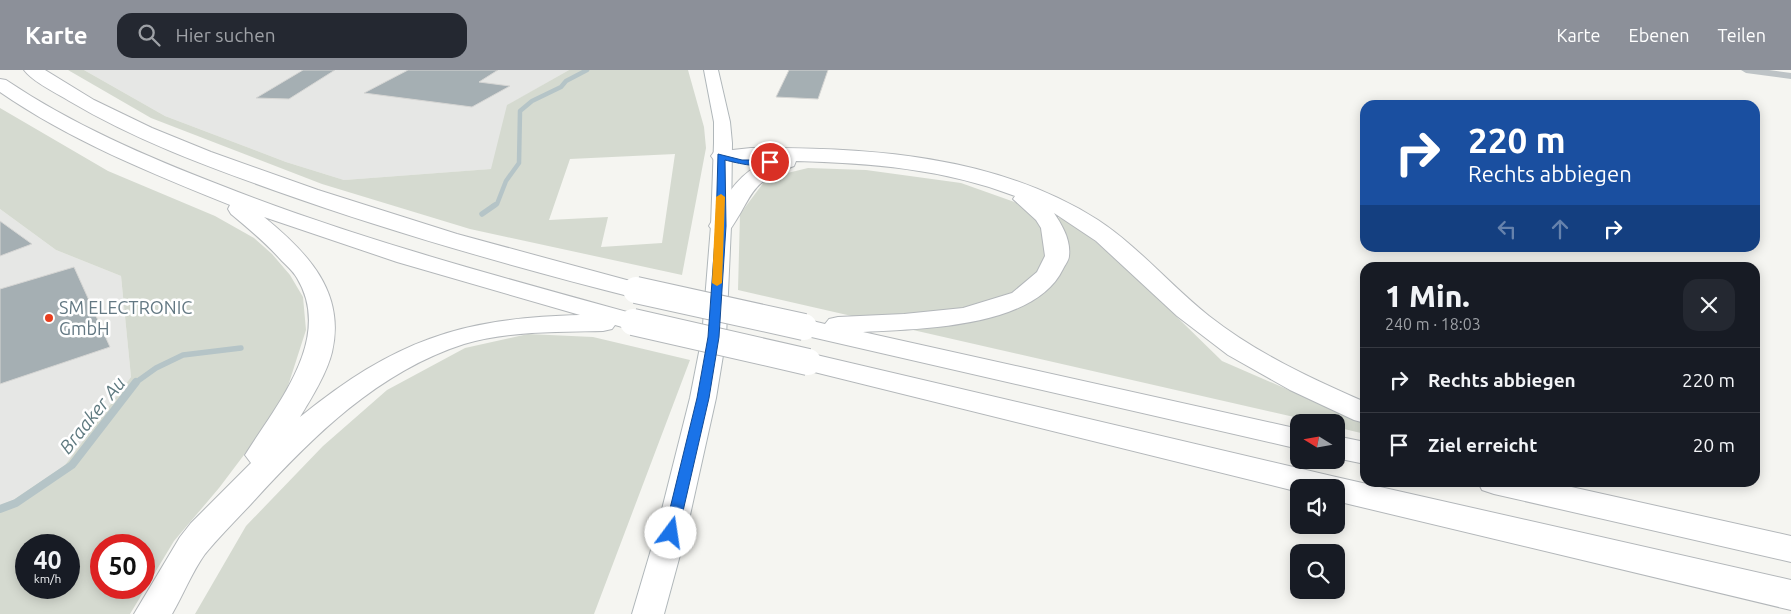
<!DOCTYPE html>
<html lang="de">
<meta charset="utf-8">
<style>
:root{--surface:#171b24;--page:#242831;--text:#f1f3f6;--muted:#9ea1a6;--line:#363941;--accent:#8c9099}
body{margin:0;font-family:Ubuntu,sans-serif;background:var(--page);color:var(--text);height:100vh;display:flex;flex-direction:column;font-size:19px;white-space:nowrap}
*{box-sizing:border-box;margin:0}
p{font-size:16px;color:var(--muted)}
.icon{flex:none;width:28px;height:28px;fill:none;stroke:currentColor;stroke-width:2;stroke-linecap:round;stroke-linejoin:round}
.map{position:relative;flex:1;overflow:hidden}
.side{position:absolute;left:1360px;top:192px;width:400px;height:225px;display:flex;flex-direction:column;background:var(--surface);border-radius:15px;box-shadow:0 2px 12px #0003}
.side>*{flex:none}
.guide{position:absolute;left:1360px;top:30px;width:400px;height:152px;border-radius:15px;box-shadow:0 2px 12px #0003;background:#1a4fa0;color:#fff;overflow:hidden}
.needle{width:32px;rotate:281deg}
.tools{position:absolute;left:1290px;top:344px;display:grid;gap:10px}
.tools a{display:grid;place-items:center;width:55px;height:55px;border-radius:10px;background:var(--surface);box-shadow:0 2px 12px #0003;font-size:25px}
.speed{position:absolute;left:15px;top:464px;display:flex;gap:10px;font-size:25px;font-weight:700;text-align:center}
.speed>*{display:grid;place-content:center;width:65px;height:65px;border-radius:50%;background:var(--surface);box-shadow:0 2px 12px #0003;line-height:1}
.speed small{font-size:12px;font-weight:400}
.speed .limit{border:8px solid #d22;background:#fff;color:#111}
.pin{position:absolute;display:grid;place-items:center;width:42px;height:42px;color:#fff;margin:-21px;border:2px solid #fff;border-radius:50%;box-shadow:0 1px 5px #0007}
.me{position:absolute;width:55px;margin:-28px;rotate:14deg;stroke-linejoin:round;filter:drop-shadow(0 0 4px #0008)}
.turn{display:flex;align-items:center;gap:18px;height:105px;padding:0 25px;font-size:22px}
.turn .icon{width:65px;height:65px;stroke-width:2.5}
.turn b{display:block;font-size:35px;line-height:42px}
.lanes{display:flex;align-items:center;height:48px;padding:0 25px;background:#0003;justify-content:center;gap:25px;direction:ltr}
.lanes .off{opacity:.35}
.round{display:grid;place-items:center;flex:none;width:52px;height:52px;border-radius:15px;background:var(--page)}
.head{display:flex;align-items:center;justify-content:space-between;height:85px;padding:0 25px}
h1{font-size:30px;font-weight:800;line-height:38px}
ul{padding:0;list-style:none}
li{display:flex;align-items:center;gap:15px;height:65px;padding:0 25px;border-top:1px solid var(--line)}
li div{flex:1}
li b{display:block;font-size:19px}
li em{font-style:normal}
header{display:flex;align-items:center;gap:30px;box-sizing:border-box;height:70px;padding:0 25px;background:var(--accent);color:#fff}
header strong{font-size:24px}
nav{display:flex;gap:28px;margin-inline-start:auto;font-size:18px}
.search{width:350px;height:45px;background:var(--page);display:flex;align-items:center;gap:12px;box-sizing:border-box;padding:0 18px;border-radius:15px;color:var(--muted);font-size:19px}
.map>svg:first-child{display:block}
</style>
<header>
<strong>Karte</strong>
<div class="search"><svg class="icon" aria-label="search" viewBox="0 0 24 24"><circle cx="10" cy="10" r="6"/><path d="M15 15l6 6"/></svg>Hier suchen</div>
<nav><a>Karte</a><a>Ebenen</a><a>Teilen</a></nav>
</header>
<div class="map">
<svg width="1791" height="544" viewBox="0 0 1791 544">
<rect width="100%" height="100%" fill="#f5f5f1"/>
<path fill="#e6e7e5" d="M 84,0 L 569,0 L 508,35 L 492,99 L 344,110 L 286,92 L 165,46 Z
M 0,139 L 56,180 L 121,206 L 131,307 L 65,395 L 13,430 L 0,435 Z"/>
<path fill="#d5dad0" fill-rule="evenodd" d="M 68,0 L 84,0 L 165,46 L 286,92 L 344,110 L 491,99 L 507,35 L 569,0 L 688,0 L 704,57 L 706,78 L 682,205 L 470,159 L 322,114 L 151,48 ZM 675,84 L 662,173 L 601,177 L 608,147 L 549,150 L 570,89 Z
M 0,38 L 108,101 L 215,146 L 254,168 L 272,184 L 290,205 L 303,227 L 306,260 L 287,319 L 262,361 L 219,418 L 174,471 L 130,544 L 0,544 L 0,435 L 13,430 L 65,395 L 131,307 L 121,206 L 56,180 L 0,139 ZM 26,475 L 69,475 L 69,518 L 26,518 ZM 101,475 L 144,475 L 144,518 L 101,518 Z
M 808,98 L 866,100 L 961,113 L 1074,153 L 1137,208 L 1222,291 L 1365,353 L 1365,364 L 1336,357 L 1336,352 L 1316,352 L 738,220 L 740,144 L 767,108 Z
M 528,264 L 593,267 L 690,290 L 594,544 L 195,544 L 246,456 L 323,376 L 387,320 L 465,278 Z"/>
<g fill="none" stroke-linecap="round" stroke-linejoin="round">
<path stroke="#b5c4c7" stroke-width="4.5" d="M 493,136 L 497,134 L 506,111 L 519,93 L 520,41 L 532,31 L 561,17 L 566,11 L 587,0"/>
<path stroke="#b5c4c7" stroke-width="5.5" d="M 482,144 L 495,135
M 135,313 L 156,298 L 183,285 L 241,278"/>
<path stroke="#b5c4c7" stroke-width="8" d="M 0,439 L 16,433 L 72,395 L 136,312"/>
</g>
<path fill="#a5afb3" stroke="#d6d6d4" d="M 303,0 L 335,0 L 289,29 L 256,28 Z
M 408,0 L 498,0 L 479,12 L 510,16 L 472,37 L 364,23 Z
M 789,0 L 828,0 L 818,29 L 776,27 Z
M 0,151 L 32,174 L 0,186 Z
M 74,197 L 110,277 L 0,314 L 0,219 Z"/>
<g fill="none" stroke-linecap="round" stroke-linejoin="round">
<defs>
<path id="secondary" d="M 704,0 L 718,0 L 730,52 L 732,73 L 731,156 L 726,267 L 716,328 L 686,463 L 664,544 L 632,544 L 656,463 L 690,328 L 702,267 L 711,156 L 714,73 L 714,52 Z"/>
<path id="highway" d="M 24,0 L 45,0 L 94,30 L 152,58 L 211,82 L 318,120 L 457,164 L 645,215 L 649,220 L 645,225 L 636,228 C 514,197 394,163 276,121 C 206,96 135,70 71,32 C 58,24 33,12 24,0 Z
M 0,9 L 6,10 C 73,55 145,86 220,115 C 357,169 500,207 642,246 L 646,252 L 642,258 L 633,260 L 615,255 L 612,259 L 603,261 C 557,262 508,261 464,274 C 377,302 311,368 251,434 C 236,450 219,467 205,484 C 192,502 183,525 172,544 L 134,544 L 180,467 L 191,453 L 251,393 L 245,385 C 276,335 334,269 297,208 C 293,201 287,196 282,191 C 266,173 249,159 231,144 L 228,139 L 230,135 C 151,103 71,71 0,22 ZM 264,147 L 397,192 L 580,245 C 459,248 394,271 300,347 C 311,329 327,303 332,282 C 346,222 307,182 264,147 Z
M 751,78 C 868,77 996,85 1098,150 C 1139,177 1171,216 1209,246 C 1256,283 1310,308 1365,332 L 1365,353 L 1354,350 L 1290,320 L 1228,285 L 1177,246 L 1096,171 L 1054,143 C 1062,155 1071,170 1069,186 C 1069,190 1065,195 1063,199 C 1035,258 919,259 863,262 L 1299,359 L 1299,379 L 794,263 L 791,257 L 794,251 L 804,249 L 825,254 L 829,249 L 838,247 L 904,244 L 963,238 L 1012,223 L 1037,202 L 1045,186 L 1041,158 L 1036,150 L 1013,129 L 1015,126 C 944,99 871,93 796,91 L 794,96 C 747,113 755,124 729,161 L 721,163 L 713,161 L 709,156 C 725,128 739,99 772,90 L 721,92 L 714,90 L 711,86 L 714,82 Z
M 808,283 L 1336,407 L 1791,510 L 1791,540 L 1336,431 L 1336,418 L 1299,418 L 1299,422 L 798,298 L 794,292 L 798,286 Z
M 1336,366 L 1365,372 L 1365,394 L 1336,388 Z
M 1478,412 L 1549,412 L 1791,466 L 1791,492 L 1494,424 L 1482,420 Z"/>
</defs>
<use href="#secondary" stroke="#b0b7ba" stroke-width="2"/>
<use href="#highway" stroke="#b3b7ba" stroke-width="2"/>
<path fill="#bdc3c6" fill-rule="evenodd" d="M 1741,0 L 1769,0 L 1791,3 L 1791,9 L 1746,3 Z"/>
<use href="#secondary" fill="#fff" fill-rule="evenodd"/>
<use href="#highway" fill="#fff" fill-rule="evenodd"/>
<defs>
<path id="highway-bridge" d="M 636,220 L 804,257
M 633,252 L 808,292"/>
</defs>
<use href="#highway-bridge" stroke="#b3b7ba" stroke-width="28" stroke-linecap="butt"/>
<use href="#highway-bridge" stroke="#fff" stroke-width="26"/>
</g>
<path fill="#1a73e8" stroke="#114b97" d="M 718,84 L 742,90 L 770,90 L 774,92 C 764,100 737,93 725,90 L 726,156 L 719,267 L 709,328 L 678,463 L 676,466 L 671,468 L 666,466 L 664,463 L 697,328 L 708,267 L 716,156 Z"/>
<path fill="#f59e0b" d="M 721,124 L 725,127 L 722,213 L 717,216 L 712,213 L 716,127 Z"/>
<circle fill="#e83e1f" stroke="#fff" stroke-width="2" cx="49" cy="248" r="5"/>
<g text-anchor="middle" stroke-width="5" stroke-linejoin="round" paint-order="stroke">
<g font-size="18" fill="#637883" stroke="#fff" text-anchor="start">
<text x="59" y="244">SM ELECTRONIC<tspan x="59" dy="21">GmbH</tspan></text>
</g>
<g font-size="19" font-style="italic" fill="#5f7a80" stroke="#fff">
<text transform="translate(92 345) rotate(-51)" y="7">Braaker Au</text>
</g>
</g>
</svg>
<div class="tools">
<a><svg class="needle" viewBox="-14 -14 28 28"><path d="M0-13l5 13h-10z" fill="#e53935"/><path d="M0 13l5-13h-10z" fill="#9ea1a6"/></svg></a>
<a><svg class="icon" aria-label="sound" viewBox="0 0 24 24"><path d="M4 9h4l5-4v14l-5-4H4zM17 9q2 3 0 6"/></svg></a>
<a><svg class="icon" aria-label="search" viewBox="0 0 24 24"><circle cx="10" cy="10" r="6"/><path d="M15 15l6 6"/></svg></a>
</div>
<div class="speed"><div>40<small>km/h</small></div><div class="limit">50</div></div>
<div class="pin" style="left:770px;top:92px;background:#d93025"><svg class="icon" aria-label="arrive" viewBox="0 0 24 24"><path d="M6 21V4h12l-3 4 3 4H6"/></svg></div>
<svg class="me" style="left:671px;top:463px" viewBox="-20 -20 40 40"><circle r="19" fill="#fff"/><path d="M0-13L10 11 0 6-10 11z" fill="#1a73e8"/></svg>
<div class="guide">
<div class="turn"><svg class="icon" aria-label="right" viewBox="0 0 24 24"><path d="M7 20v-9h11M14 6l5 5-5 5"/></svg><div><b>220 m</b>Rechts abbiegen</div></div>
<div class="lanes"><svg class="icon off" aria-label="left" viewBox="0 0 24 24"><path d="M17 20v-9H6M10 6l-5 5 5 5"/></svg><svg class="icon off" aria-label="ahead" viewBox="0 0 24 24"><path d="M12 20V5M6 11l6-6 6 6"/></svg><svg class="icon" aria-label="right" viewBox="0 0 24 24"><path d="M7 20v-9h11M14 6l5 5-5 5"/></svg></div>
</div>
<section class="side">
<div class="head"><div><h1>1 Min.</h1><p>240 m · 18:03</p></div><a class="round"><svg class="icon" aria-label="close" viewBox="0 0 24 24"><path d="M6 6l12 12M18 6L6 18"/></svg></a></div>
<ul>
<li><svg class="icon" aria-label="right" viewBox="0 0 24 24"><path d="M7 20v-9h11M14 6l5 5-5 5"/></svg><div><b>Rechts abbiegen</b></div><em>220 m</em></li>
<li><svg class="icon" aria-label="arrive" viewBox="0 0 24 24"><path d="M6 21V4h12l-3 4 3 4H6"/></svg><div><b>Ziel erreicht</b></div><em>20 m</em></li>
</ul>
</section>
</div>
